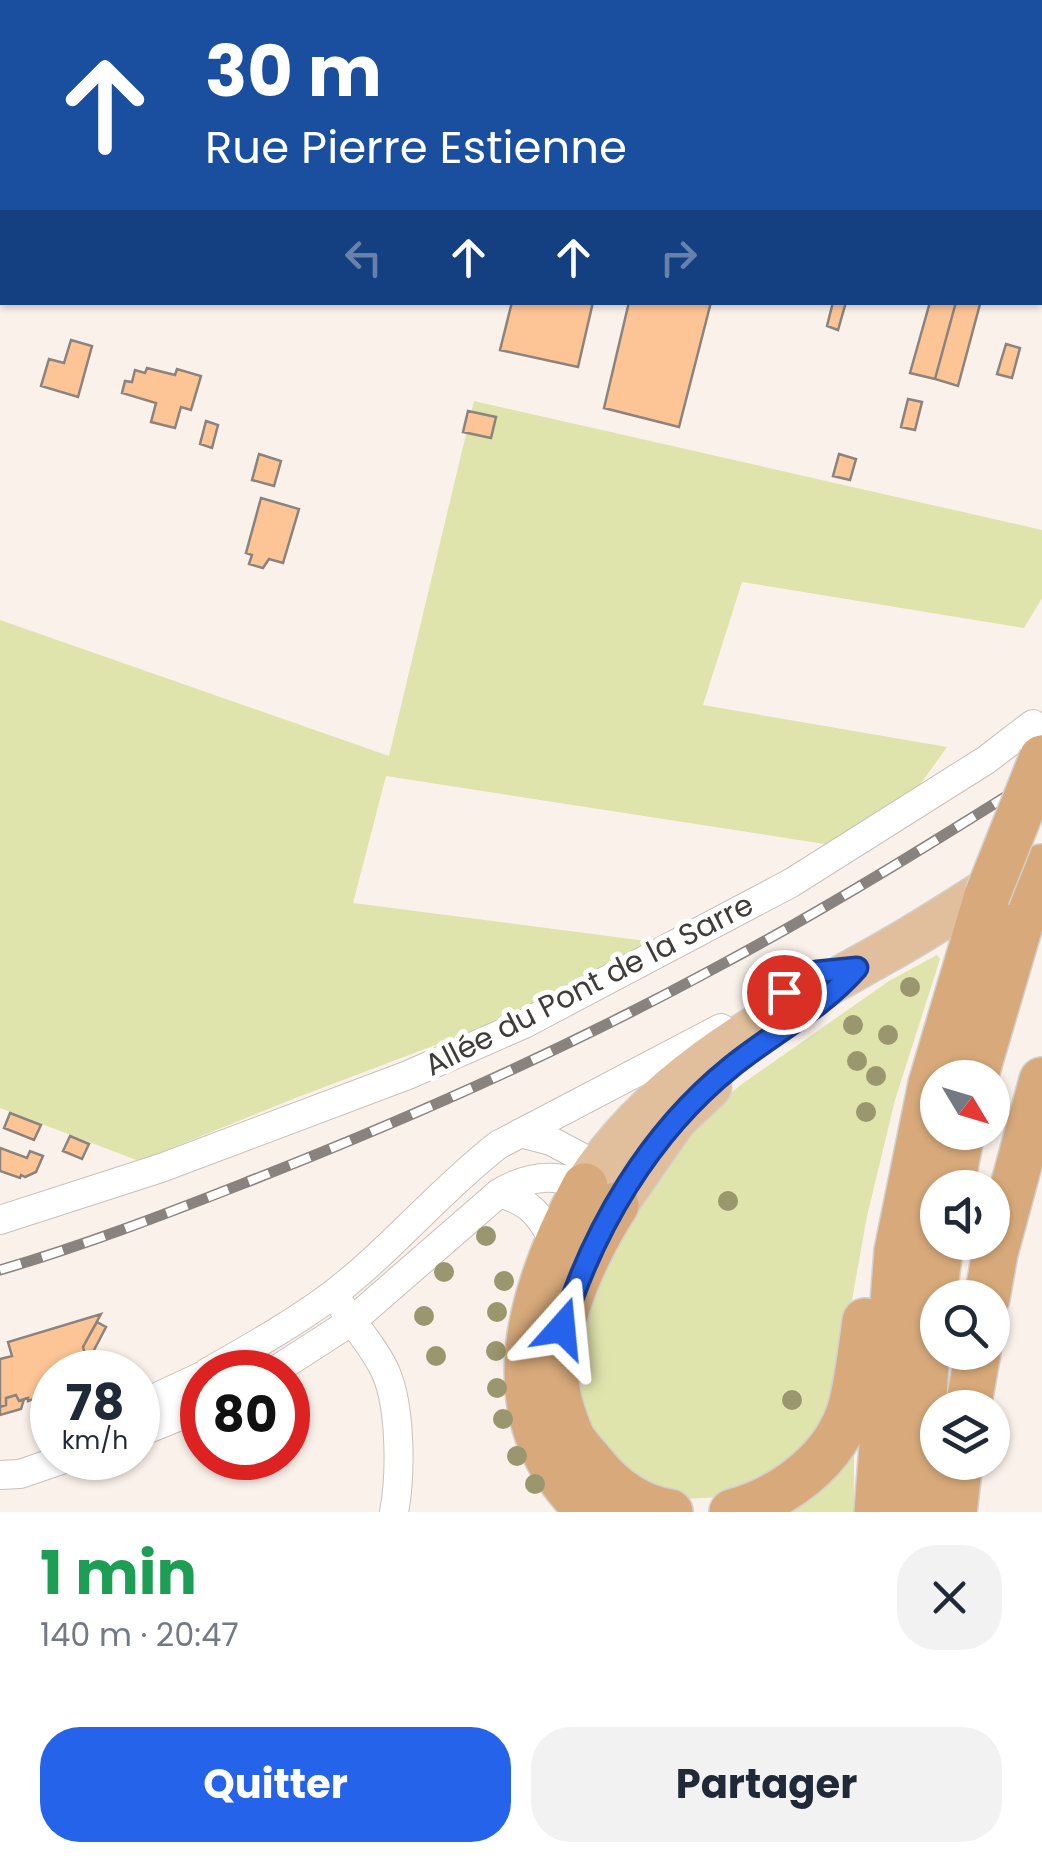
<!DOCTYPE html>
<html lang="fr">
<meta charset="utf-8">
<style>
:root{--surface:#fff;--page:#f2f2f3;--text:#1f2937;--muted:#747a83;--accent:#2563eb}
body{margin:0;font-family:Poppins,sans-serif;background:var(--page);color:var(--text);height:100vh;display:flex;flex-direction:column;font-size:38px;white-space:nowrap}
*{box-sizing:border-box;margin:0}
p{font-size:32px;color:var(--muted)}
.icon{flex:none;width:55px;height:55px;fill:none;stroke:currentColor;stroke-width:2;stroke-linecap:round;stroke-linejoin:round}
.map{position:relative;height:1512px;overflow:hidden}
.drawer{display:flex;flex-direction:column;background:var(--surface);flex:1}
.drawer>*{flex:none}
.guide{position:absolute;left:0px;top:0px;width:1042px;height:305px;box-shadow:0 2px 8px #0004;background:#1a4fa0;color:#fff;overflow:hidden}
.needle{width:65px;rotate:128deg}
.fabs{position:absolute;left:920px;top:1060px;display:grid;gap:20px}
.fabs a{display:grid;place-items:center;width:90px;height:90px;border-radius:50%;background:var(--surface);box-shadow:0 2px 8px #0004;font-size:50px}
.speed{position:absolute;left:30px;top:1350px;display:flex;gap:20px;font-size:50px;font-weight:700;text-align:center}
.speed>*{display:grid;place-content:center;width:130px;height:130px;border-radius:50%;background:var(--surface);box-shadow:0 2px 8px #0004;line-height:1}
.speed small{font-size:25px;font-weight:400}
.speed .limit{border:15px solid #d22;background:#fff;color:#111}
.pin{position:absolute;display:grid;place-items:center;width:85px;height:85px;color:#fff;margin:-42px;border:5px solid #fff;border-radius:50%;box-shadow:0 2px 10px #0007}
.me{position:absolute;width:110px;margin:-55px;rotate:18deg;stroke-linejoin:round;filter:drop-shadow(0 0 8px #0008)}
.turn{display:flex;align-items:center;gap:35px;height:210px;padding:0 40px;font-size:45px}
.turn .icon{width:130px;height:130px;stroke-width:2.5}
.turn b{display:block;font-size:70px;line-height:85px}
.lanes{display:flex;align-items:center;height:95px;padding:0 40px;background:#0003;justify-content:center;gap:50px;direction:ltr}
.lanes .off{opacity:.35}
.round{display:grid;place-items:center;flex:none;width:105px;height:105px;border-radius:40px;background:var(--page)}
.head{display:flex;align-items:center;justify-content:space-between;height:170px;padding:0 40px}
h1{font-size:60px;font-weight:700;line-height:75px;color:#1e9e55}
.primary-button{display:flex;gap:20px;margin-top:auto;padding:20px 40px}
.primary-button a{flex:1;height:115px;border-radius:40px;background:var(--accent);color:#fff;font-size:40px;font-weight:700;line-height:115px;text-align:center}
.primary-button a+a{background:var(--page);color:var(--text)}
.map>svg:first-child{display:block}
</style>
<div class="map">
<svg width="1042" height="1512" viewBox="0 0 1042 1512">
<rect width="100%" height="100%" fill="#faf1ea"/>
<path fill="#dfe3ac" d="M 474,401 L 1042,530 L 1042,598 L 1024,628 L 742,582 L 703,705 L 947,747 L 911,797 L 831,845 L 386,776 L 353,903 L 654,942 L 536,1007 L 298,1097 L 139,1161 L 0,1108 L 0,620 L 389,756 Z
M 937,955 L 940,959 L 895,1100 L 867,1216 L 844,1345 L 823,1422 L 806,1451 L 724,1497 L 680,1499 L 634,1481 L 576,1409 L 573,1354 L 591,1296 L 647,1194 L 700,1118 L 742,1084 L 889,981 Z
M 854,1451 L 854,1512 L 773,1512 Z"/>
<path fill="#fdc596" stroke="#8b837d" stroke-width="2.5" d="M 512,302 L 593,302 L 578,367 L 500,350 Z
M 629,302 L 711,302 L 679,427 L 604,408 Z
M 833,302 L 846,302 L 838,330 L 827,326 Z
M 930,302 L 956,302 L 935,379 L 910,373 Z
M 974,302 L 980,304 L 958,386 L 935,379 L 956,302 Z
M 71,340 L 92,346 L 78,397 L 41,386 L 49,359 L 64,363 Z
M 1006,344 L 1020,348 L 1012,378 L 997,374 Z
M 147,368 L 175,375 L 177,369 L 201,376 L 191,410 L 181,407 L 175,428 L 151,422 L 156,403 L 122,393 L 125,381 L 132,382 L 135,370 L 145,373 Z
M 908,399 L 922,402 L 915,430 L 901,427 Z
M 468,411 L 496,417 L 491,438 L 463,432 Z
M 206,421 L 218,425 L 212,448 L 200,444 Z
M 259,454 L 281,461 L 274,486 L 252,480 Z
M 839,454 L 856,459 L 850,480 L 833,476 Z
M 261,498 L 299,509 L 283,563 L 269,559 L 263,568 L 249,564 L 252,555 L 246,553 Z
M 10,1113 L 41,1125 L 34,1140 L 4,1128 Z
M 70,1136 L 89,1144 L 82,1159 L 63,1151 Z
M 0,1148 L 27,1158 L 30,1151 L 43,1156 L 36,1172 L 25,1177 L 21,1175 L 20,1178 L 0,1171 Z
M 101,1314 L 83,1347 L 85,1354 L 93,1352 L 99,1372 L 52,1372 L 51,1394 L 37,1395 L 37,1398 L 28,1401 L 28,1398 L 19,1401 L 16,1395 L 6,1398 L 6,1405 L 0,1407 L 0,1359 L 12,1356 L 8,1342 Z
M 97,1322 L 106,1327 L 93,1352 L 85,1354 L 83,1347 Z
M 16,1395 L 19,1401 L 24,1399 L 21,1409 L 0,1415 L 0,1407 L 6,1405 L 6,1398 Z"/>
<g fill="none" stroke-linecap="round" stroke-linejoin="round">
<defs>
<path id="minor" d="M 520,1133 L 551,1141 L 611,1173
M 499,1193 C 531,1174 563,1172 596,1192
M 0,1220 L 161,1168 L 408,1075 L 524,1024 L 791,883 L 986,760 L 1033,724
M 343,1308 C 357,1329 376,1350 386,1373 C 401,1408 401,1476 394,1512
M 208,1372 C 250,1348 293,1324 332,1295 C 391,1250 439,1191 498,1145 L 721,1028
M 273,1372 L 352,1321 L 499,1193 C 531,1202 541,1216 555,1244
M 138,1406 L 202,1376
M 138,1433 L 202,1407
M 0,1475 L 20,1474 L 67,1458"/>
<path id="primary" d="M 0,3 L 2,3
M 0,41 L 2,42
M 1040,172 L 1042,172
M 1040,210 L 1042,210
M 585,1186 C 656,1075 772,1016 884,953 C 926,930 967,902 1008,877
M 616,1205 L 676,1119 L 710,1087"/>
<path id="trunk" d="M 975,1078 L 1020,925 L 1042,867
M 585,1186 C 528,1292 488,1419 590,1512
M 951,1188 L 962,1132
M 616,1205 C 586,1252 553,1322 556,1380 C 557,1396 564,1418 570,1433 C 574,1444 585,1454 593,1464 C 613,1489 638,1507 670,1512
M 987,1298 L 995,1253 L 1042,1080
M 968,1408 L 978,1352
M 732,1512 C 783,1498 836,1460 851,1406 C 858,1379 861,1349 865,1321
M 877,1512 L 897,1251 L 931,1084 L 987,896
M 917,1512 L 927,1346 L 941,1242
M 954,1512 L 960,1462"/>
</defs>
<use href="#minor" stroke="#c9c0b9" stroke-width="30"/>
<use href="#primary" stroke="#d1d0cf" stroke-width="45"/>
<use href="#trunk" stroke="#d1d0cf" stroke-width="48"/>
<use href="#minor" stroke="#fff" stroke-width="28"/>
<use href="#primary" stroke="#e2bf9c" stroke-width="42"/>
<use href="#trunk" stroke="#d8aa7b" stroke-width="45"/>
<defs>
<path id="rail" d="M 0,1270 C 82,1246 163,1215 242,1184 C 404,1121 564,1050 717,967 C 828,908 935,841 1042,774"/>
</defs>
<use href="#rail" stroke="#89837f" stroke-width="11"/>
<use href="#rail" stroke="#fff" stroke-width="8" stroke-dasharray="22" stroke-linecap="butt"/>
<defs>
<path id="trunk-bridge" d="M 987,896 L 1042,758"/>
</defs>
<use href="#trunk-bridge" stroke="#d1d0cf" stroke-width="48" stroke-linecap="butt"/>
<use href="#trunk-bridge" stroke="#d8aa7b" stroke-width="45"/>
</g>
<g fill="#9a976e">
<circle cx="910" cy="987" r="10"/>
<circle cx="853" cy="1025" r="10"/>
<circle cx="888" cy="1035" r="10"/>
<circle cx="857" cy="1061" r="10"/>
<circle cx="876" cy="1076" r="10"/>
<circle cx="866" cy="1112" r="10"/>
<circle cx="728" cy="1201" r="10"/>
<circle cx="486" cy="1236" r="10"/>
<circle cx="444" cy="1272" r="10"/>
<circle cx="504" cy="1281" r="10"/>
<circle cx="497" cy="1312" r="10"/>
<circle cx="424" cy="1316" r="10"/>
<circle cx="496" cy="1351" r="10"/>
<circle cx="436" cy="1356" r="10"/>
<circle cx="497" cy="1388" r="10"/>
<circle cx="792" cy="1400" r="10"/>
<circle cx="503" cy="1419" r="10"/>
<circle cx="517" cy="1456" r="10"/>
<circle cx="535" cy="1484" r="10"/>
</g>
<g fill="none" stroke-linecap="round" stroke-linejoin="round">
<defs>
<path id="route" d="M 562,1328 C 593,1229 649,1133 731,1067 C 773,1033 821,1009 857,968 L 817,972 L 784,992"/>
</defs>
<use href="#route" stroke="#184099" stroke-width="25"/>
<use href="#route" stroke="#2563eb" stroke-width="18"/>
</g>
<g text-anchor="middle" stroke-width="10" stroke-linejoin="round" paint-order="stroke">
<g font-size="30" fill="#403c39" stroke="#fff">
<text transform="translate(589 985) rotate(-27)" y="10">Allée du Pont de la Sarre</text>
</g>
</g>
</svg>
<div class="fabs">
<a><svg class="needle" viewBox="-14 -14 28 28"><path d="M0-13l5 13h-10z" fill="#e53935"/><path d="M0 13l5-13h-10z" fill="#747a83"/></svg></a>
<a><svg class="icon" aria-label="sound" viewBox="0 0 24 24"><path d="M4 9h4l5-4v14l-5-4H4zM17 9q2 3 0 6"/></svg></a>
<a><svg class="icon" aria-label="search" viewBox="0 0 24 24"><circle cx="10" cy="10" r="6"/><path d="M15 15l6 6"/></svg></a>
<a><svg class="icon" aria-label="layers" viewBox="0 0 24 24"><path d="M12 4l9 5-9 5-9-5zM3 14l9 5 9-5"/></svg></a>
</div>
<div class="speed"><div>78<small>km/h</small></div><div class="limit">80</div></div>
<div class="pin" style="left:784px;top:992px;background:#d93025"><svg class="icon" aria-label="arrive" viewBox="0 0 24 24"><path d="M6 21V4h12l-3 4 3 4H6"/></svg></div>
<svg class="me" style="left:562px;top:1328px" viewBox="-20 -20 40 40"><path d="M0-17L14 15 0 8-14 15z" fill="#2563eb" stroke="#fff" stroke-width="4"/></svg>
<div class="guide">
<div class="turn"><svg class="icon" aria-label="ahead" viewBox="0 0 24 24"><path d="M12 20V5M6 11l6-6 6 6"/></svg><div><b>30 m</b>Rue Pierre Estienne</div></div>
<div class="lanes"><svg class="icon off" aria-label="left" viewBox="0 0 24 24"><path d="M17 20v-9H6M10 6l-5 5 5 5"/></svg><svg class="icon" aria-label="ahead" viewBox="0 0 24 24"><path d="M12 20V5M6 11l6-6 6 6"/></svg><svg class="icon" aria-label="ahead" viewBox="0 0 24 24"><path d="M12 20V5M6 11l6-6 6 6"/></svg><svg class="icon off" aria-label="right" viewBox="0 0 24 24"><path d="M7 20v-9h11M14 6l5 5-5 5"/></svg></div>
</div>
</div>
<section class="drawer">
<div class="head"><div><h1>1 min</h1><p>140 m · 20:47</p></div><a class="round"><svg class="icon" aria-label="close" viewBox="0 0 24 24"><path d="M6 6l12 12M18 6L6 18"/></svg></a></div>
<div class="primary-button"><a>Quitter</a><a>Partager</a></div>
</section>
